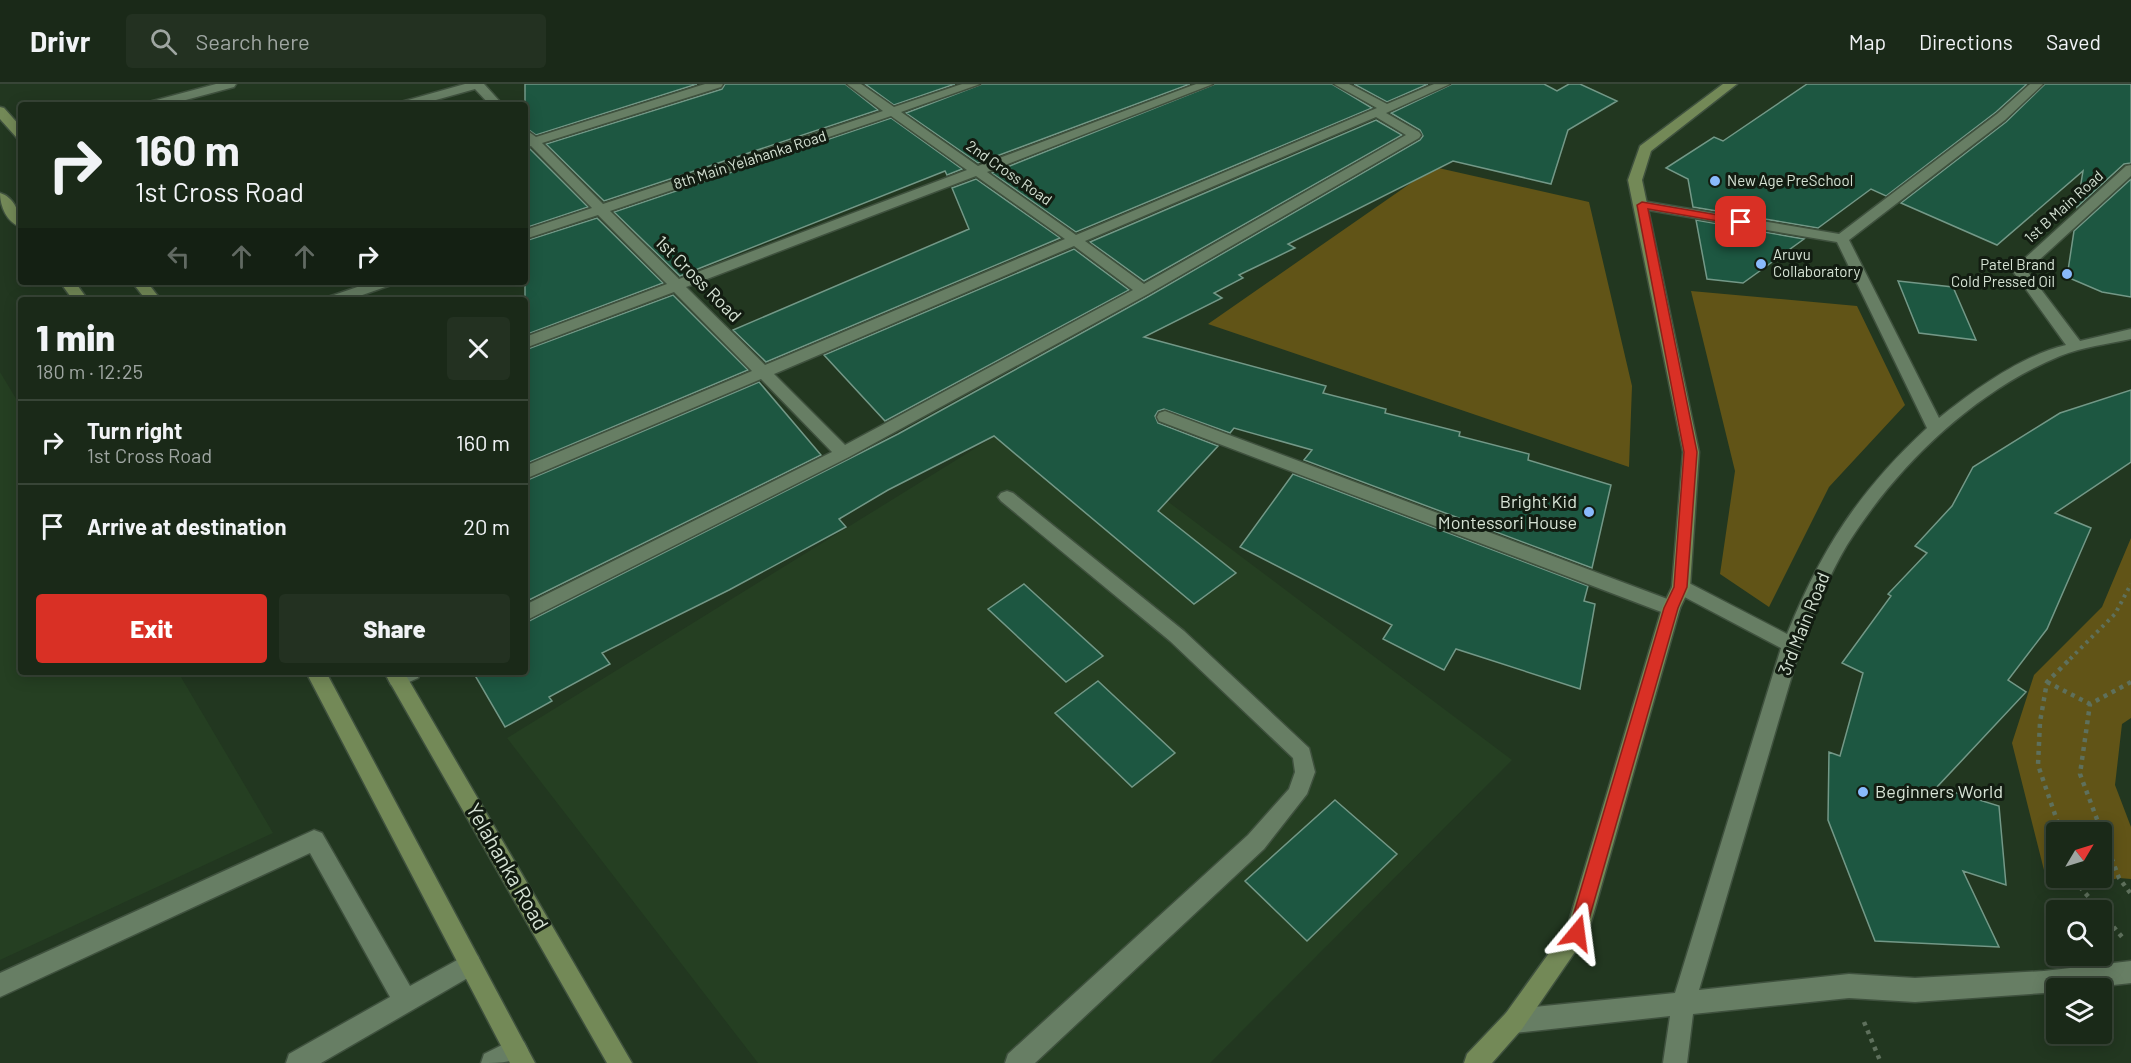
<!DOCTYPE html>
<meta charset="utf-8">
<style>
:root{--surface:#1a2918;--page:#233121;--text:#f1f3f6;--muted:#9fa6a2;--line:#384537;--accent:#d93025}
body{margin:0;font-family:Barlow,sans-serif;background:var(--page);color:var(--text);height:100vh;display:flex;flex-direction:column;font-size:22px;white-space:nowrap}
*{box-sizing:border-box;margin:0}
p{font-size:20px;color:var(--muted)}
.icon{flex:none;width:33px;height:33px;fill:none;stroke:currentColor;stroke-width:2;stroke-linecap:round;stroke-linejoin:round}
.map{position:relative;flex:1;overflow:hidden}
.drawer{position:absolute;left:18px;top:213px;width:510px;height:378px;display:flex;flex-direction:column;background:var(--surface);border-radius:6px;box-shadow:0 3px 15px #0003,0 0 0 2px var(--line)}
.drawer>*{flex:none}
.hud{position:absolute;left:18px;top:18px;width:510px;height:183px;border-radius:6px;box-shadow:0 3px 15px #0003,0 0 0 2px var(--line);background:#1a2918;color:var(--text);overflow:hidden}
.needle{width:39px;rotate:52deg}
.buttons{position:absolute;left:2046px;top:738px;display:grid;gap:12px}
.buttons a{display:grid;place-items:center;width:66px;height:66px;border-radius:6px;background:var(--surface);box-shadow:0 3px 15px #0003,0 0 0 2px var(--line);font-size:30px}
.pin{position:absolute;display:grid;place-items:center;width:51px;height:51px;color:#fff;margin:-26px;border-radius:12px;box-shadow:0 3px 9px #0006}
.me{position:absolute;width:66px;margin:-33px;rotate:16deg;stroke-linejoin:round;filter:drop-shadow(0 0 4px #0008)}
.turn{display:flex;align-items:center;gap:21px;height:126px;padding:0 18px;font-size:27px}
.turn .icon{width:78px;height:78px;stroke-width:2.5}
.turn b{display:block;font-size:42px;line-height:51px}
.lanes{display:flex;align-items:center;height:57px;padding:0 18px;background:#0003;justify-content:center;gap:30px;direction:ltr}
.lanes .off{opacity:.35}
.round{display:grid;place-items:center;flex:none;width:63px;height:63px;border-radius:6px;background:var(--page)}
.summary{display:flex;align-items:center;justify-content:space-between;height:102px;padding:0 18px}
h1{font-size:36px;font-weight:800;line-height:45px}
.button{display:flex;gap:12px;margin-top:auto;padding:12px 18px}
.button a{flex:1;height:69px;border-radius:6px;background:var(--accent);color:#fff;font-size:24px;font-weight:800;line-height:69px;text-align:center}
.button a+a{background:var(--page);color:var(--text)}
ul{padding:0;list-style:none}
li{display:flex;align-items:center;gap:18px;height:84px;padding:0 18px;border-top:2px solid var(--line)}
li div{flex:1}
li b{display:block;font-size:22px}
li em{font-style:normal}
header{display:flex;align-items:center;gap:36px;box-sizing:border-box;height:84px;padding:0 30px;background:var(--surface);border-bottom:2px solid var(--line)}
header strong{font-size:28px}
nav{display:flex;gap:33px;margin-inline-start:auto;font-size:21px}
.search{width:420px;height:54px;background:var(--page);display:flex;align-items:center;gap:15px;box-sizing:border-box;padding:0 21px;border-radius:6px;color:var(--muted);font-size:22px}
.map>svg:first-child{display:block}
</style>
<header>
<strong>Drivr</strong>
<div class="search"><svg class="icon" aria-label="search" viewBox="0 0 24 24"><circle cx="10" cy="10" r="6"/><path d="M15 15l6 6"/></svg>Search here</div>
<nav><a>Map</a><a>Directions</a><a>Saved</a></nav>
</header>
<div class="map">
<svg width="2131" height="979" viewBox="0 0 2131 979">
<rect width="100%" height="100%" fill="#223720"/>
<path fill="#253f22" d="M 0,288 L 21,323 L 21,588 L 178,588 L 273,749 L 0,876 Z
M 1042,323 L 1512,676 L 1210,979 L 758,979 L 507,654 Z"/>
<path fill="#615417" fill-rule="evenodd" d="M 1434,83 L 1589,118 L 1632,302 L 1629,383 L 1208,240 Z
M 1691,207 L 1857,222 L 1905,321 L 1829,403 L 1769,523 L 1720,490 L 1735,387 Z
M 2131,454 L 2131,634 L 2122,640 L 2115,701 L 2131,743 L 2131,795 L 2119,794 L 2080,803 L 2048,802 L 2012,659 L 2034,591 L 2102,523 ZM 2102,748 L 2102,794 L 2056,794 L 2056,748 Z"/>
<path fill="#1d5741" stroke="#739887" stroke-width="1.5" d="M 525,0 L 697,0 L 536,51 L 525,43 Z
M 725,0 L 845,0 L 878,26 L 604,117 L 546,60 L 722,5 Z
M 865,0 L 955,0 L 894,21 Z
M 982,0 L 1190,0 L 978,79 L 906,29 Z
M 1215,0 L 1332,0 L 1372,24 L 1076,148 L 992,89 Z
M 1354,0 L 1428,0 L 1387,18 Z
M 1452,0 L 1544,0 L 1557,7 L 1569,0 L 1580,0 L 1617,17 L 1568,46 L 1551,100 L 1453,77 L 1288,160 L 1295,164 L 1239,191 L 1243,194 L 1214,209 L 1222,214 L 1144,253 L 1326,302 L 1323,309 L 1386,325 L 1385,329 L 1460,348 L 1459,352 L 1529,370 L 1528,376 L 1611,401 L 1592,484 L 1304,376 L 1312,366 L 1234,344 L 1230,349 L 1164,325 L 1158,327 L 1155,332 L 1158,339 L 1218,362 L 1158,427 L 1236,489 L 1194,520 L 994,352 L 888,406 L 839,435 L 846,443 L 729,506 L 602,569 L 610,580 L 549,613 L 552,617 L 505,643 L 473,588 L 525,588 L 525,539 L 898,350 L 1149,212 L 1420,56 L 1423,52 L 1420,46 L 1391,29 Z
M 1807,0 L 2027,0 L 1996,28 L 1886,112 L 1871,105 L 1818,144 L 1693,123 L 1688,95 L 1666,84 L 1714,53 L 1723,57 Z
M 2045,0 L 2131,0 L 2131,79 L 2124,80 L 2077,123 L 2083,87 L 1997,161 L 1901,119 L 2006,38 Z
M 891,34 L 962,85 L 947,91 L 945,87 L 680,192 L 614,128 Z
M 1376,36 L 1402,51 L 1144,197 L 1090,158 Z
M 530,65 L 588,123 L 525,144 L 525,66 Z
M 976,95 L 1060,154 L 766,278 L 733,246 L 969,145 L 952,104 Z
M 2131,95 L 2131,213 L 2102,208 L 2067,193 L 2074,147 Z
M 597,134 L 663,199 L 525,251 L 525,157 Z
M 1696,136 L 1804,155 L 1743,199 L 1707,195 Z
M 1074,165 L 1129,206 L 885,337 L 824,271 Z
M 1898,197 L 1953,203 L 1976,256 L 1919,249 Z
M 673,211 L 748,286 L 525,380 L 525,266 Z
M 759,298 L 821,371 L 525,518 L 525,397 Z
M 2131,306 L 2131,378 L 2055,429 L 2091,444 L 2047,545 L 2008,596 L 2026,608 L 1937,703 L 1999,722 L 2006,801 L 1963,787 L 1999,863 L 1875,857 L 1828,736 L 1829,668 L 1840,672 L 1863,589 L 1842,579 L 1891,512 L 1888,510 L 1927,469 L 1915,462 L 1952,422 L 1973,383 L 2060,329 Z
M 1293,390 L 1588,502 L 1584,517 L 1595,520 L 1580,605 L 1456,565 L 1444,586 L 1383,555 L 1392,541 L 1240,463 Z
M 1024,500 L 1103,572 L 1066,598 L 988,525 Z
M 1098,597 L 1175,669 L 1132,703 L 1055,629 Z
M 1335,716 L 1397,770 L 1307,857 L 1245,797 Z"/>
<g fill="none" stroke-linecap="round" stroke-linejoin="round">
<defs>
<path id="street" d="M 216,0 L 236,0 L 234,3 L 167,21 L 147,21 L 149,18 Z
M 465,0 L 484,0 L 503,21 L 490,21 L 475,5 L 418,21 L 399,21 L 401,18 Z
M 705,0 L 723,0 L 721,3 L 542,59 L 603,120 L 883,27 L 847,0 L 861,0 L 894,23 L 962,0 L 980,0 L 901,28 L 978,82 L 1196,0 L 1213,0 L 987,88 L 1076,151 L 1377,24 L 1334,0 L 1349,0 L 1387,20 L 1434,0 L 1450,0 L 1386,29 L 1419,48 L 1421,51 L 1419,54 L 1148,210 L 849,373 L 525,537 L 525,521 L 832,368 L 761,295 L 525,395 L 525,382 L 752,287 L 674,208 L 525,264 L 525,253 L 667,200 L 598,131 L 525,155 L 525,146 L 592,124 L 531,62 L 525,64 L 525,45 L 536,53 ZM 891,32 L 967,86 L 679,195 L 610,127 ZM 1376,33 L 1406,51 L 1144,200 L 1085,157 ZM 976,92 L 1065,155 L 765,281 L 686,203 ZM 1074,162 L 1133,206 L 845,361 L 774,290 Z
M 2030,0 L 2043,0 L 2005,36 L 1849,156 L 1939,334 C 1974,306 2022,271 2066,261 L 2012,186 L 2126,82 L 2131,81 L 2131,92 L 2027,187 L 2080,257 L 2131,245 L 2131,255 C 2108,260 2082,263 2060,272 C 1973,308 1896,383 1847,461 C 1828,493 1815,527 1801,561 L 1699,906 L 1849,890 L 1915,894 L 2044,887 L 2131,877 L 2131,899 L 2087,904 L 2056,904 L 2056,908 L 2044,909 L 1915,918 L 1849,914 L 1693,930 L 1687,979 L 1663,979 L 1670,932 L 1514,949 L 1506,945 L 1502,937 L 1506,929 L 1514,925 L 1675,909 L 1781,564 L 1675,508 L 1672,503 L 1675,498 L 1681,496 L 1687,498 L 1787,550 C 1822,464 1859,407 1927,344 L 1837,158 L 1642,125 L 1635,121 L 1642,117 L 1839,150 L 1997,30 Z
M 372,198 L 393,198 L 391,201 L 348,216 L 326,216 L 328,213 Z
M 1165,327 L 1678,519 L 1680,524 L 1678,529 L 1671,531 L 1664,529 L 1159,337 L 1157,333 L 1159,329 Z
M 1007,407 L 1013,409 L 1184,547 L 1309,664 L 1315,688 L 1307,710 L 1264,765 L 1035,979 L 1005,979 L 1008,970 L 1248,751 L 1289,705 L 1295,688 L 1293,674 L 1170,557 L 1001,417 L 998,413 L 1001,409 Z
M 394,588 L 421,588 L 418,594 L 398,603 L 391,601 L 388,595 Z
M 314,746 L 322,749 L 410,902 L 470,869 L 478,872 L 481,880 L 478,888 L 321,979 L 286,979 L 289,970 L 390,913 L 310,769 L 0,913 L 0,889 Z
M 516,954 L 524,958 L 528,966 C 520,979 498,979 481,979 L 484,970 Z"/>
<path id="secondary" d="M 1723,0 L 1737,0 L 1651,67 L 1642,96 L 1699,368 L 1690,503 L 1680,524 L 1588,849 L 1522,945 L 1492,979 L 1464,979 L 1467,970 L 1506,929 L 1567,844 L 1662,524 L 1672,503 L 1683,368 L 1628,96 L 1640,62 Z
M 0,23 L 4,24 L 21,43 L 21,55 L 17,54 L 0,35 Z
M 0,109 C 14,113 21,130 21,143 C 7,139 0,122 0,109 Z
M 60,198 L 75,198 L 88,216 L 73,216 Z
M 132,198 L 147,198 L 161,216 L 146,216 Z
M 306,588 L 326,588 L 535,979 L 510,979 Z
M 384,588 L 404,588 L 632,979 L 607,979 Z"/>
</defs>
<use href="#street" stroke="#3f513e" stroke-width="3"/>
<use href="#secondary" stroke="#3f513e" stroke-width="3"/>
<path stroke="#5e705c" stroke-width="4" stroke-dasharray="3 4.5" stroke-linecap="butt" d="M 2070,575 L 2115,530 L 2131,500"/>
<path stroke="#5e705c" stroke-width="4.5" stroke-dasharray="4 5" stroke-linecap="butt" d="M 2047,598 L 2090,620
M 2131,598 L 2090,620 L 2080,690 L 2119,794 L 2131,810
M 2061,748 L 2038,681 L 2040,638 L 2047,598 L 2072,573
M 2077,794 L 2080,803 L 2100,826
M 2102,829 L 2122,853
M 1864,938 L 1881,979"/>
<use href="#street" fill="#677e64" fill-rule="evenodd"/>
<use href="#secondary" fill="#738957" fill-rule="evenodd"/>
</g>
<path fill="#d93025" stroke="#8d1f18" stroke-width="1.5" d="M 1642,118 L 1741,135 L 1746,138 L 1741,141 L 1648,125 L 1697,368 L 1687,503 L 1678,524 L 1585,849 L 1583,855 L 1577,857 L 1571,855 L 1568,849 L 1664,524 L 1674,503 L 1684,368 L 1637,121 Z"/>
<g fill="#89bafc" stroke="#121c11" stroke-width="2">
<circle cx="1715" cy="97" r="6"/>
<circle cx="1761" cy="180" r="6"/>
<circle cx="2067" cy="190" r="6"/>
<circle cx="1589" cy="428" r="6"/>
<circle cx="1863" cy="708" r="6"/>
</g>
<g text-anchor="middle" stroke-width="6" stroke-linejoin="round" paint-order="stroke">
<g font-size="15" fill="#d6e3d5" stroke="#121c11">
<text transform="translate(750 76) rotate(-18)" y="5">8th Main Yelahanka Road</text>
<text transform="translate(1009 89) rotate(35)" y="5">2nd Cross Road</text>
<text transform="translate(2064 123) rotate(-42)" y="5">1st B Main Road</text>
</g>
<g font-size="15" fill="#d6e3d5" stroke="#121c11" text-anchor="start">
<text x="1727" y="102">New Age PreSchool</text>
<text x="1773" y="176">Aruvu<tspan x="1773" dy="17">Collaboratory</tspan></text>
<text x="2055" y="186" text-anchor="end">Patel Brand<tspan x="2055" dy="17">Cold Pressed Oil</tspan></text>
</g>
<g font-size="18" fill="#d6e3d5" stroke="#121c11">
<text transform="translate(698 195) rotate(45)" y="6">1st Cross Road</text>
<text transform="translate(1804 540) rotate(-68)" y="6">3rd Main Road</text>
</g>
<g font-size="18" fill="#d6e3d5" stroke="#121c11" text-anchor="end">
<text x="1577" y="424">Bright Kid<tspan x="1577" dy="21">Montessori House</tspan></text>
<text x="1875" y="714" text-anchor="start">Beginners World</text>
</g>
<g font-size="21" fill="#d6e3d5" stroke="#121c11">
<text transform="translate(507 783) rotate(60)" y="7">Yelahanka Road</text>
</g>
</g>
</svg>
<div class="buttons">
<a><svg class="needle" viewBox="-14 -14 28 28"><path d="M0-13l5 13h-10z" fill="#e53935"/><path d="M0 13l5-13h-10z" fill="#9fa6a2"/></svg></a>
<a><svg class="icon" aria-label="search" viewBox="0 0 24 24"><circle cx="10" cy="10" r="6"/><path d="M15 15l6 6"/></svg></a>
<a><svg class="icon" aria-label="layers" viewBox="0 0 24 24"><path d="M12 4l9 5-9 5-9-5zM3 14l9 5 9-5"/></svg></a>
</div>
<div class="pin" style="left:1741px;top:138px;background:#d93025"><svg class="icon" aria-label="arrive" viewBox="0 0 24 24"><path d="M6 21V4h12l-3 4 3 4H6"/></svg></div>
<svg class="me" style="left:1577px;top:849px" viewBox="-20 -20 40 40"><path d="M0-17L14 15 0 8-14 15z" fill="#d93025" stroke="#fff" stroke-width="4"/></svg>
<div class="hud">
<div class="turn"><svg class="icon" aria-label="right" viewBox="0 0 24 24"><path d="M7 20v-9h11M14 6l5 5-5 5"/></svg><div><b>160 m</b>1st Cross Road</div></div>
<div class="lanes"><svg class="icon off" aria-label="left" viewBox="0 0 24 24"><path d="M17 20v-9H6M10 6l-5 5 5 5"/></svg><svg class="icon off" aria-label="ahead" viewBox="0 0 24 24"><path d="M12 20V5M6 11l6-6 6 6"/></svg><svg class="icon off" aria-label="ahead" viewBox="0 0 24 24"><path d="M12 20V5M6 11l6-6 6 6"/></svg><svg class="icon" aria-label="right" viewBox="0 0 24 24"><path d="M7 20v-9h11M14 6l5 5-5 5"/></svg></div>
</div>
<section class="drawer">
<div class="summary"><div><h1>1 min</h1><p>180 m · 12:25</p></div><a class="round"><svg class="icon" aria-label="close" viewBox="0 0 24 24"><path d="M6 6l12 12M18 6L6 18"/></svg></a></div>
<ul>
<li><svg class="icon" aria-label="right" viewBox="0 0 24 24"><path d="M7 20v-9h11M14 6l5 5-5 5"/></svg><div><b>Turn right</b><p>1st Cross Road</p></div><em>160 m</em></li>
<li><svg class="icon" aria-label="arrive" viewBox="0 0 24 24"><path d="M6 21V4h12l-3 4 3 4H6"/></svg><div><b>Arrive at destination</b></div><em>20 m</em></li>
</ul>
<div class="button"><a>Exit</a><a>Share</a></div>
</section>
</div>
